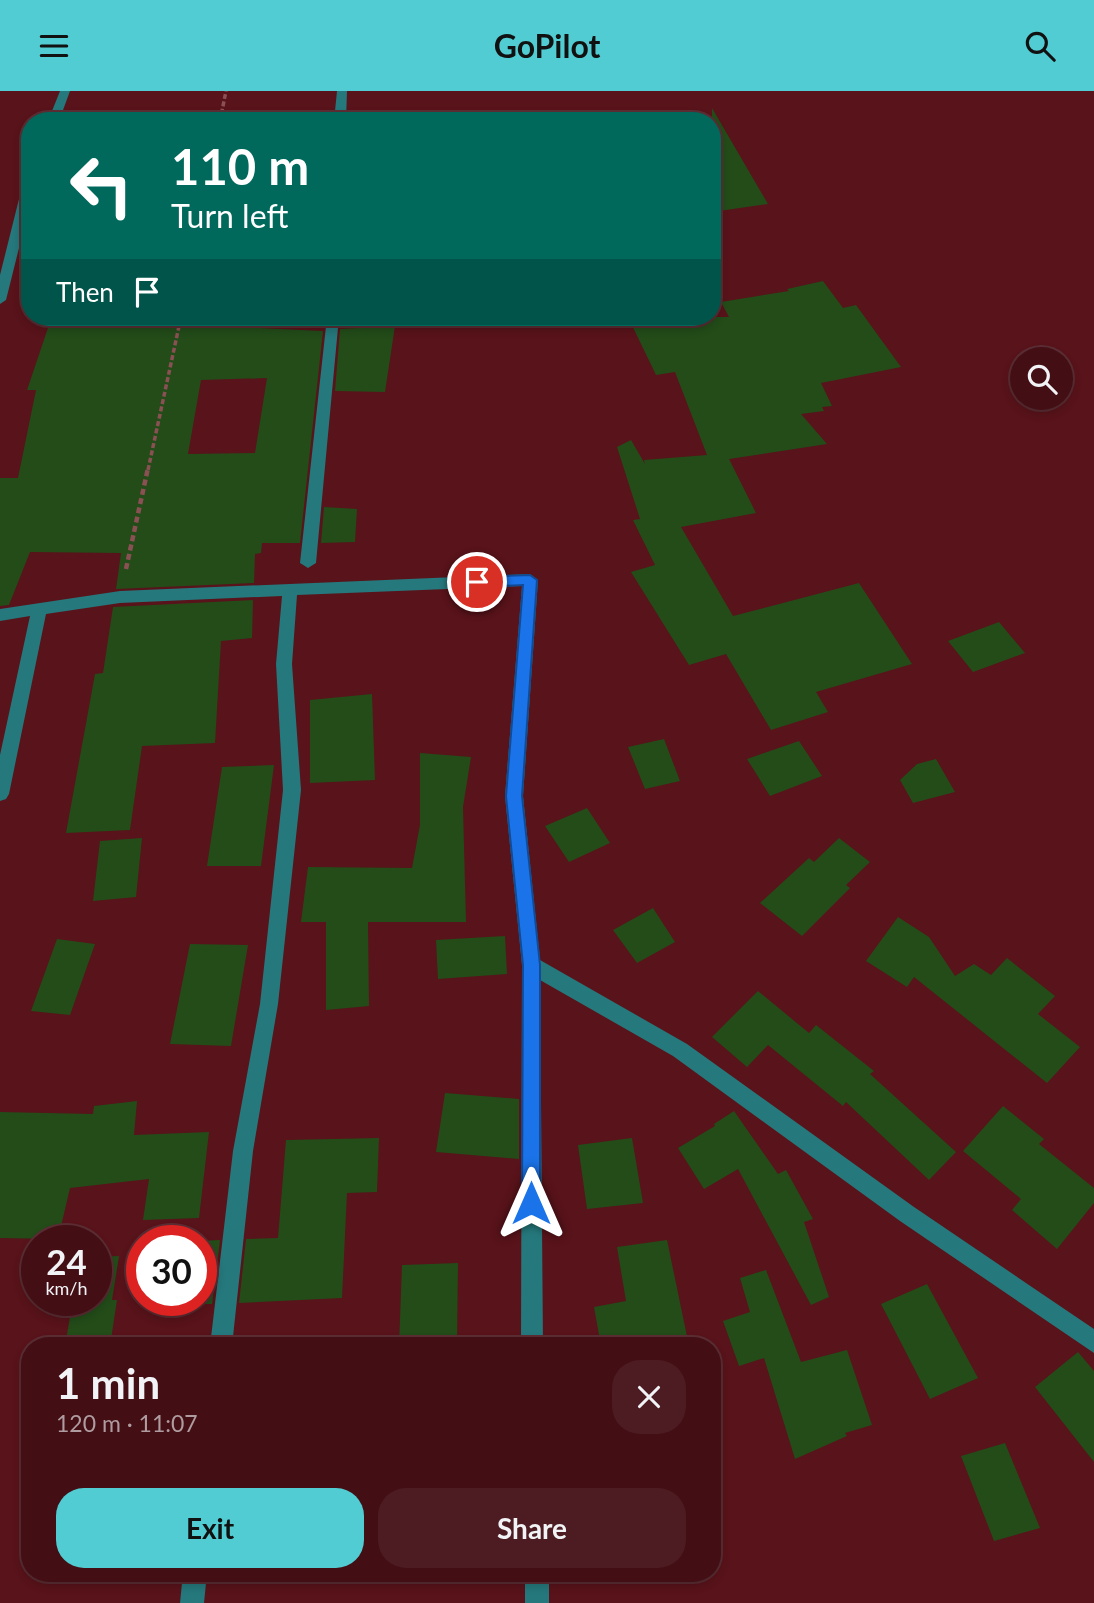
<!DOCTYPE html>
<meta charset="utf-8">
<style>
:root{--surface:#430e14;--page:#4d1c22;--text:#f1f3f6;--muted:#af9ca0;--line:#5b2e34;--accent:#51ccd2}
body{margin:0;font-family:Lato,sans-serif;background:var(--page);color:var(--text);height:100vh;display:flex;flex-direction:column;font-size:26px;white-space:nowrap}
*{box-sizing:border-box;margin:0}
p{font-size:23px;color:var(--muted)}
.icon{flex:none;width:38px;height:38px;fill:none;stroke:currentColor;stroke-width:2;stroke-linecap:round;stroke-linejoin:round}
.map{position:relative;flex:1;overflow:hidden}
.sheet{position:absolute;left:21px;top:1246px;width:700px;height:245px;display:flex;flex-direction:column;background:var(--surface);border-radius:28px;box-shadow:0 4px 10px #0003,0 0 0 2px var(--line)}
.sheet>*{flex:none}
.hud{position:absolute;left:21px;top:21px;width:700px;height:214px;border-radius:28px;box-shadow:0 4px 10px #0003,0 0 0 2px var(--line);background:#00695c;color:#fff;overflow:hidden}
.controls{position:absolute;left:1010px;top:256px;display:grid;gap:14px}
.controls a{display:grid;place-items:center;width:63px;height:63px;border-radius:50%;background:var(--surface);box-shadow:0 4px 10px #0003,0 0 0 2px var(--line);font-size:35px}
.speed{position:absolute;left:21px;top:1134px;display:flex;gap:14px;font-size:35px;font-weight:700;text-align:center}
.speed>*{display:grid;place-content:center;width:91px;height:91px;border-radius:50%;background:var(--surface);box-shadow:0 4px 10px #0003,0 0 0 2px var(--line);line-height:1}
.speed small{font-size:18px;font-weight:400}
.speed .limit{border:10px solid #d22;background:#fff;color:#111}
.pin{position:absolute;display:grid;place-items:center;width:60px;height:60px;color:#fff;margin:-30px;border:4px solid #fff;border-radius:50%;box-shadow:0 2px 7px #0007}
.me{position:absolute;width:77px;margin:-38px;rotate:0deg;stroke-linejoin:round;filter:drop-shadow(0 0 5px #0008)}
.turn{display:flex;align-items:center;gap:24px;height:147px;padding:0 35px;font-size:32px}
.turn .icon{width:91px;height:91px;stroke-width:2.5}
.turn b{display:block;font-size:49px;line-height:60px}
.then{display:flex;align-items:center;height:66px;padding:0 35px;background:#0003;gap:14px;font-size:26px}
.round{display:grid;place-items:center;flex:none;width:74px;height:74px;border-radius:28px;background:var(--page)}
.headline{display:flex;align-items:center;justify-content:space-between;height:119px;padding:0 35px}
h1{font-size:42px;font-weight:700;line-height:52px}
.cta{display:flex;gap:14px;margin-top:auto;padding:14px 35px}
.cta a{flex:1;height:80px;border-radius:28px;background:var(--accent);color:#111;font-size:28px;font-weight:700;line-height:80px;text-align:center}
.cta a+a{background:var(--page);color:var(--text)}
header{display:flex;justify-content:space-between;align-items:center;height:91px;padding:0 35px;background:var(--accent);color:#111;font-size:32px;font-weight:700}
.map>svg:first-child{display:block}
</style>
<header><svg class="icon" aria-label="menu" viewBox="0 0 24 24"><path d="M4 6h16M4 12h16M4 18h16"/></svg>GoPilot<svg class="icon" aria-label="search" viewBox="0 0 24 24"><circle cx="10" cy="10" r="6"/><path d="M15 15l6 6"/></svg></header>
<div class="map">
<svg width="1094" height="1512" viewBox="0 0 1094 1512">
<rect width="100%" height="100%" fill="#59131a"/>
<path fill="#234c19" fill-rule="evenodd" d="M 712,17 L 768,113 L 712,121 Z
M 823,190 L 843,217 L 856,214 L 901,276 L 821,292 L 832,315 L 822,316 L 824,320 L 801,323 L 827,353 L 729,368 L 756,422 L 681,436 L 733,525 L 859,492 L 912,573 L 816,601 L 828,621 L 771,639 L 726,563 L 689,574 L 631,481 L 655,474 L 633,429 L 640,428 L 617,356 L 631,349 L 645,373 L 644,369 L 707,364 L 675,281 L 656,284 L 628,226 L 729,226 L 721,211 L 789,200 L 787,198 Z
M 58,226 L 240,226 L 238,236 L 323,240 L 300,452 L 262,452 L 261,462 L 255,463 L 254,492 L 116,498 L 121,462 L 30,461 L 9,514 L 0,515 L 0,387 L 18,387 L 36,299 L 27,299 L 51,228 ZM 267,287 L 255,362 L 188,363 L 201,289 Z
M 395,235 L 385,301 L 335,300 L 340,238 Z
M 324,416 L 357,418 L 355,451 L 321,452 Z
M 253,509 L 252,547 L 221,550 L 215,652 L 142,655 L 130,739 L 66,742 L 95,583 L 103,582 L 113,516 Z
M 999,531 L 1025,562 L 973,581 L 948,550 Z
M 372,603 L 375,689 L 310,692 L 310,609 Z
M 664,648 L 680,690 L 645,698 L 628,656 Z
M 799,650 L 822,685 L 770,705 L 747,668 Z
M 420,662 L 471,666 L 463,716 L 466,831 L 368,831 L 369,915 L 326,919 L 326,831 L 301,831 L 308,776 L 412,777 L 420,734 Z
M 936,668 L 955,701 L 913,712 L 900,689 L 917,673 Z
M 274,674 L 261,775 L 207,775 L 222,676 Z
M 587,717 L 610,752 L 569,771 L 545,735 Z
M 142,747 L 136,806 L 93,810 L 100,750 Z
M 839,747 L 870,771 L 846,794 L 850,797 L 802,845 L 760,812 L 809,767 L 814,771 Z
M 653,817 L 675,851 L 637,872 L 613,839 Z
M 898,826 L 929,846 L 955,885 L 974,873 L 991,884 L 1007,867 L 1055,905 L 1038,923 L 1080,956 L 1047,992 L 914,886 L 907,896 L 866,870 Z
M 505,845 L 507,883 L 438,888 L 436,849 Z
M 57,848 L 95,853 L 70,924 L 31,920 Z
M 190,853 L 248,854 L 231,955 L 170,953 Z
M 758,900 L 809,942 L 816,934 L 874,980 L 870,983 L 956,1061 L 929,1089 L 846,1011 L 843,1015 L 768,954 L 747,976 L 712,946 Z
M 445,1002 L 519,1008 L 519,1068 L 436,1061 Z
M 137,1010 L 134,1044 L 209,1041 L 199,1127 L 143,1129 L 149,1088 L 70,1097 L 58,1148 L 0,1147 L 0,1021 L 93,1023 L 94,1015 Z
M 1003,1015 L 1044,1048 L 1039,1053 L 1094,1097 L 1094,1112 L 1057,1158 L 1012,1119 L 1021,1108 L 963,1060 Z
M 734,1020 L 778,1083 L 786,1079 L 813,1128 L 804,1131 L 829,1206 L 811,1214 L 738,1078 L 704,1098 L 678,1057 L 715,1035 L 714,1033 Z
M 379,1047 L 377,1101 L 347,1102 L 342,1207 L 239,1212 L 246,1148 L 278,1147 L 286,1049 Z
M 632,1047 L 643,1112 L 587,1118 L 578,1054 Z
M 220,1149 L 212,1213 L 201,1213 L 201,1150 Z
M 667,1149 L 689,1255 L 601,1255 L 594,1216 L 626,1210 L 617,1156 Z
M 119,1165 L 112,1209 L 117,1209 L 110,1255 L 65,1255 L 73,1209 L 96,1209 L 96,1166 Z
M 458,1172 L 457,1255 L 399,1255 L 402,1174 Z
M 766,1179 L 801,1271 L 847,1259 L 872,1334 L 845,1342 L 847,1345 L 795,1368 L 764,1267 L 739,1275 L 723,1230 L 750,1221 L 740,1187 Z
M 927,1193 L 978,1287 L 930,1308 L 881,1213 Z
M 1078,1261 L 1094,1280 L 1094,1371 L 1035,1296 Z
M 1005,1352 L 1040,1437 L 994,1450 L 961,1365 Z"/>
<g fill="none" stroke-linecap="round" stroke-linejoin="round">
<path stroke="#8b5054" stroke-width="3.5" stroke-dasharray="5 2.5" stroke-linecap="butt" d="M 220,30 L 226,0
M 148,379 L 181,226"/>
<path stroke="#8b5054" stroke-width="4.5" stroke-dasharray="6 3.5" stroke-linecap="butt" d="M 126,478 L 148,377"/>
<path fill="#25787c" fill-rule="evenodd" d="M 60,0 L 70,0 L 59,30 L 48,30 Z
M 337,0 L 347,0 L 346,30 L 334,30 Z
M 30,85 L 30,113 L 6,209 L 0,213 L 0,184 L 24,88 Z
M 327,226 L 339,226 L 316,472 L 308,477 L 300,472 Z
M 530,483 L 538,489 L 523,705 L 540,869 L 687,953 L 914,1116 L 1094,1238 L 1094,1262 L 900,1130 L 673,965 L 540,889 L 543,1255 L 521,1255 L 522,874 L 505,705 L 522,495 L 297,504 L 292,573 L 301,699 L 278,913 L 253,1060 L 232,1255 L 210,1255 L 233,1060 L 260,913 L 283,699 L 276,573 L 282,505 L 120,512 L 46,523 L 9,703 L 6,708 L 0,710 L 0,664 L 30,525 L 0,530 L 0,518 L 120,500 Z
M 183,1482 L 207,1482 L 204,1512 L 180,1512 Z
M 525,1482 L 549,1482 L 549,1512 L 525,1512 Z"/>
</g>
<path fill="#1a73e8" stroke="#114b97" stroke-width="2" d="M 530,484 L 537,489 L 522,705 L 540,874 L 540,1112 L 538,1119 L 531,1121 L 524,1119 L 522,1112 L 523,874 L 506,705 L 523,494 L 477,496 L 470,491 L 477,486 Z"/>
</svg>
<div class="controls">
<a><svg class="icon" aria-label="search" viewBox="0 0 24 24"><circle cx="10" cy="10" r="6"/><path d="M15 15l6 6"/></svg></a>
</div>
<div class="speed"><div>24<small>km/h</small></div><div class="limit">30</div></div>
<div class="pin" style="left:477px;top:491px;background:#d93025"><svg class="icon" aria-label="arrive" viewBox="0 0 24 24"><path d="M6 21V4h12l-3 4 3 4H6"/></svg></div>
<svg class="me" style="left:531px;top:1112px" viewBox="-20 -20 40 40"><path d="M0-17L14 15 0 8-14 15z" fill="#1a73e8" stroke="#fff" stroke-width="4"/></svg>
<div class="hud">
<div class="turn"><svg class="icon" aria-label="left" viewBox="0 0 24 24"><path d="M17 20v-9H6M10 6l-5 5 5 5"/></svg><div><b>110 m</b>Turn left</div></div>
<div class="then">Then<svg class="icon" aria-label="arrive" viewBox="0 0 24 24"><path d="M6 21V4h12l-3 4 3 4H6"/></svg></div>
</div>
<section class="sheet">
<div class="headline"><div><h1>1 min</h1><p>120 m · 11:07</p></div><a class="round"><svg class="icon" aria-label="close" viewBox="0 0 24 24"><path d="M6 6l12 12M18 6L6 18"/></svg></a></div>
<div class="cta"><a>Exit</a><a>Share</a></div>
</section>
</div>
